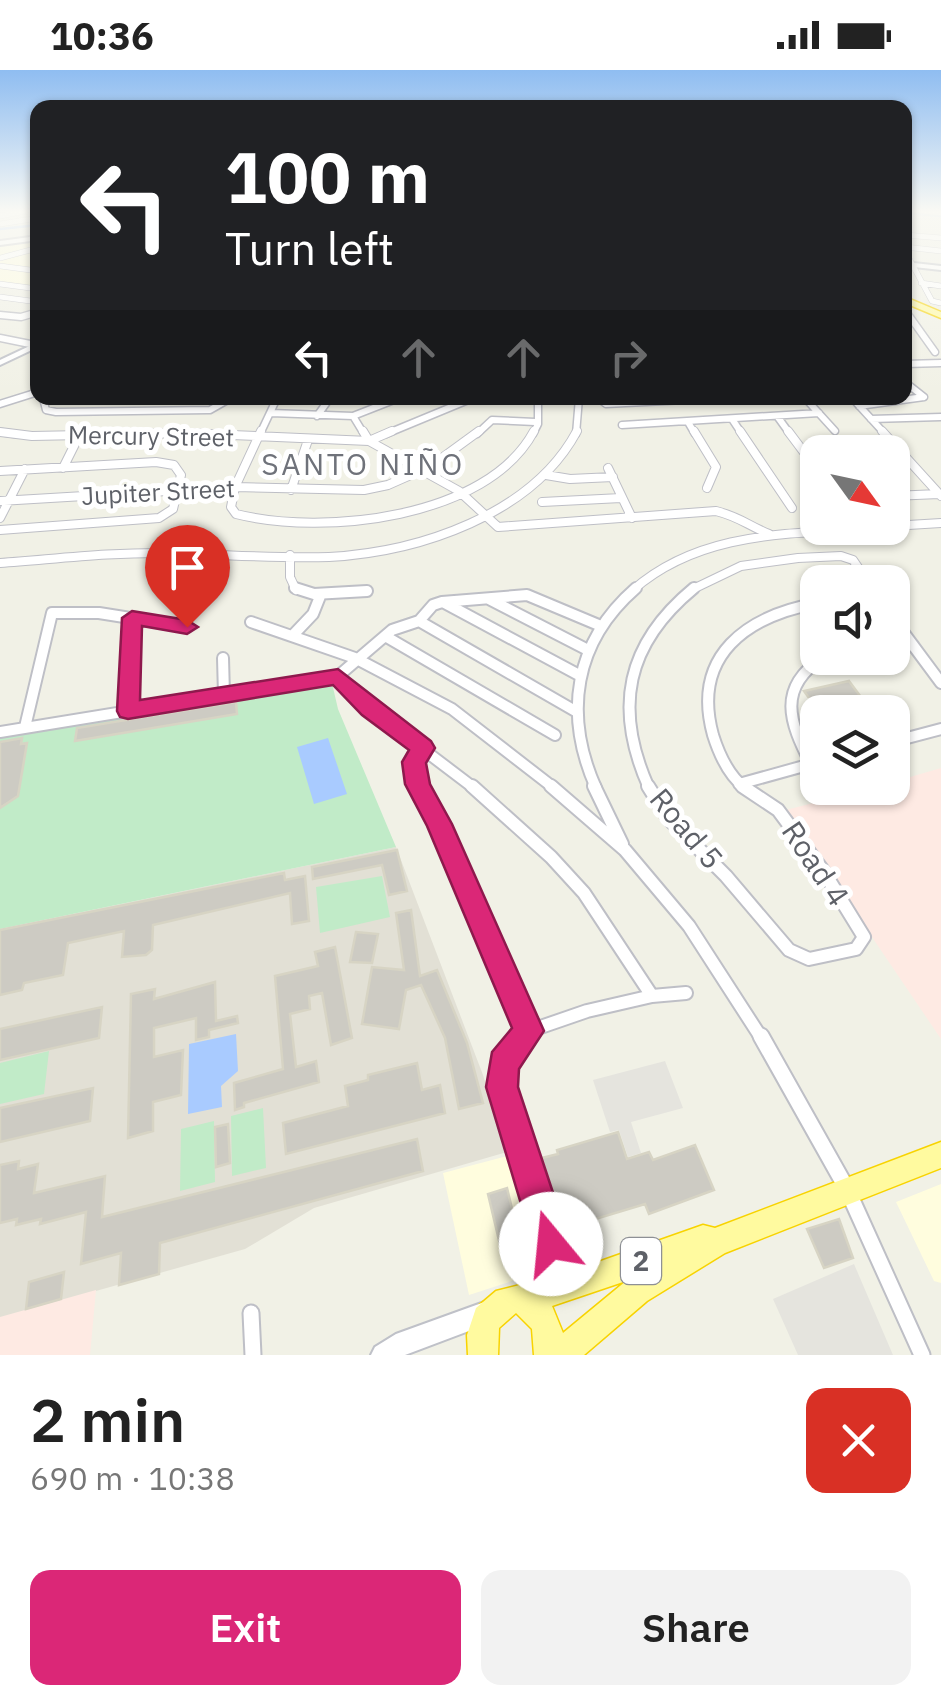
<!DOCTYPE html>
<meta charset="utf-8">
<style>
:root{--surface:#fff;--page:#f2f2f2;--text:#222;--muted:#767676;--accent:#db2777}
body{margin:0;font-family:"IBM Plex Sans",sans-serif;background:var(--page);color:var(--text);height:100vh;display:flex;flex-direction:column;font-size:38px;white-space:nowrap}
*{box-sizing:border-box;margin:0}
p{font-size:32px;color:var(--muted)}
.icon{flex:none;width:55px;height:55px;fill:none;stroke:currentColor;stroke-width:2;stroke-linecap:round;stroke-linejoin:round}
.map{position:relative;height:1285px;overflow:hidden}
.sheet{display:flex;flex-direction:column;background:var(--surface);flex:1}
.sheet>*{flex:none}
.banner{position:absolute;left:30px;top:30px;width:882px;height:305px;border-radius:20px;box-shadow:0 2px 8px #0004;background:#202124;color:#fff;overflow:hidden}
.needle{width:65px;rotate:123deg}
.fabs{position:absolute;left:800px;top:365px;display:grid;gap:20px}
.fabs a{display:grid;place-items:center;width:110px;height:110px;border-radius:20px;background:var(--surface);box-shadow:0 2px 8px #0004;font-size:50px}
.pin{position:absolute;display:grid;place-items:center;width:85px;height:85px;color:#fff;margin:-102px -42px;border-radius:50% 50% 50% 0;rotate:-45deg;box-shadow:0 0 10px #0007}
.pin .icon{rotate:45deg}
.me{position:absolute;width:110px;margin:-55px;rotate:343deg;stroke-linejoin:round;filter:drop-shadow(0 0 8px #0008)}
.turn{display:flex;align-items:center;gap:35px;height:210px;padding:0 30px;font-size:45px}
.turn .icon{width:130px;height:130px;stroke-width:2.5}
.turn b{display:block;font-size:70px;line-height:85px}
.lanes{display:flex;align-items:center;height:95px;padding:0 30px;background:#0003;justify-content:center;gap:50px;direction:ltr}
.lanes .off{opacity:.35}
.round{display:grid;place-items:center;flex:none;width:105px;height:105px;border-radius:20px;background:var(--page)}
.summary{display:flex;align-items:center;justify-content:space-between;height:170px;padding:0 30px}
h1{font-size:60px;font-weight:600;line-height:75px}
.action{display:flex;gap:20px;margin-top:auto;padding:20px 30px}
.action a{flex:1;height:115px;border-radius:20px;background:var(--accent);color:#fff;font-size:40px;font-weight:600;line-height:115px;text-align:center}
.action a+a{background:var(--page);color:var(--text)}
.status{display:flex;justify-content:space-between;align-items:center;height:70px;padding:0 50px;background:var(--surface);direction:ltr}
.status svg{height:28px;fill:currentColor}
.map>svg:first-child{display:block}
</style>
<div class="status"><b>10:36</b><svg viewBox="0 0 49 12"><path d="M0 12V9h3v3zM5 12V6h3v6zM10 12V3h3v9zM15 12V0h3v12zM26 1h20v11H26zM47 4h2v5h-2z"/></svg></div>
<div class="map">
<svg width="941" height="1285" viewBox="0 0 941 1285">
<rect width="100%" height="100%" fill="#f1f1e6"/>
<path fill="#fffdde" d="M 30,170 L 32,177 L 37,177 L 37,221 L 0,216 L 0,175 Z
M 515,1084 L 546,1200 L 469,1225 L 443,1103 Z
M 941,1114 L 941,1213 L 934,1211 L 896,1132 Z"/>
<path fill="#e5e4de" d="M 665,991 L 683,1038 L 631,1052 L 641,1083 L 628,1087 L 619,1060 L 610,1062 L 593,1010 Z
M 854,1194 L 893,1285 L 798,1285 L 773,1229 Z"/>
<path fill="#e2e0d5" d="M 396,777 L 483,1005 L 507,1082 L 314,1138 L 245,1179 L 0,1248 L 0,859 Z"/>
<path fill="#feeae3" d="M 941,698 L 941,969 L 786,740 L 871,718 L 892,718 L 893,712 Z
M 96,1220 L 90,1285 L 0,1285 L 0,1247 Z"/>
<path fill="#c1ebc8" d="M 331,609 L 338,639 L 396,777 L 0,859 L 0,661 Z
M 382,806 L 390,847 L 320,863 L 316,817 Z
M 49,981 L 44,1024 L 0,1034 L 0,993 Z
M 263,1038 L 266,1098 L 232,1106 L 231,1046 Z
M 214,1051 L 215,1112 L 180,1121 L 181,1059 Z"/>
<path fill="#a9cbff" d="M 328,668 L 347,724 L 314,734 L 297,677 Z
M 236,964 L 238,1001 L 221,1016 L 222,1037 L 188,1044 L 189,974 Z"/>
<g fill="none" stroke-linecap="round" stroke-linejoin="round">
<path stroke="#a9cbff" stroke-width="2.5" d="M 905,143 L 941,146
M 0,159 L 38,155"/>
</g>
<path fill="#cdcbc3" stroke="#d7d4c4" stroke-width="2.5" d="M 849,611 L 869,638 L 819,642 L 804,621 Z
M 236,632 L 237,644 L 75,671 L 77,658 Z
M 22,668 L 21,674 L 27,673 L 18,726 L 0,738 L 0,672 Z
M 397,780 L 407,821 L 389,825 L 382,795 L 313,809 L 312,797 Z
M 284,803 L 285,810 L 305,806 L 309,851 L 292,854 L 290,823 L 153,855 L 152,880 L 146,885 L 122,887 L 124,861 L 68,873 L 63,905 L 24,913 L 22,920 L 0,925 L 0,860 Z
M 411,840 L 420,906 L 437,900 L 467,973 L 483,1033 L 459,1039 L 445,968 L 421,915 L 406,920 L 399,959 L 362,954 L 372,897 L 404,900 L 396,843 Z
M 356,862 L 378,864 L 372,893 L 350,892 Z
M 335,877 L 352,968 L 331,975 L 322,923 L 309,926 L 310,939 L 290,944 L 296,997 L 316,991 L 319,1012 L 244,1033 L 244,1037 L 235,1040 L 234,1013 L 283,999 L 275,906 L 318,896 L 315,882 Z
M 215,912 L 216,951 L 237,946 L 238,953 L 209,960 L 209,967 L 196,970 L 196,948 L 154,958 L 154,987 L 183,980 L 181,1025 L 153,1032 L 153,1061 L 128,1068 L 131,924 L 155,919 L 154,929 Z
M 102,937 L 99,968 L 0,990 L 0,959 Z
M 417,993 L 422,1020 L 440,1015 L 445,1043 L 286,1084 L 283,1053 L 348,1036 L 345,1016 L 368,1010 L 368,1005 Z
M 93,1018 L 90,1051 L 0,1072 L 0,1038 Z
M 228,1054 L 230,1093 L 216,1097 L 215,1057 Z
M 618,1062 L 627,1089 L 649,1082 L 653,1090 L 695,1075 L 714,1120 L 649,1144 L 645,1134 L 592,1150 L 595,1162 L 565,1171 L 542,1088 L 558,1084 L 557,1080 Z
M 417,1069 L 423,1101 L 160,1173 L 159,1204 L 119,1215 L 121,1183 L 81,1194 L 86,1142 L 40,1154 L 41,1149 L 16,1155 L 17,1149 L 0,1153 L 0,1095 L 19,1091 L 18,1099 L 38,1094 L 34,1123 L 105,1106 L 102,1147 Z
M 507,1118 L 521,1176 L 502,1183 L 488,1124 Z
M 839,1149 L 853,1188 L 824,1198 L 807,1159 Z
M 64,1202 L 61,1229 L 26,1239 L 29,1212 Z"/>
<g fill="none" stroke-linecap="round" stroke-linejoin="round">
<defs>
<path id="minor-far5" d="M 924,141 L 941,143
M 0,146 L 25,141
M 0,154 L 38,148
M 905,165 L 941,168
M 905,177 L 941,181
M 905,181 L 932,231 L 941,233
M 0,188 L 38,178
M 0,196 L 38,201
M 921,213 L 941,216
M 0,214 L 38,219
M 0,227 L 38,232"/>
<path id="minor-far4" d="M 905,240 L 935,282
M 0,245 L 21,247 L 38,242
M 0,268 L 35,275
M 905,294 L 941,293
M 905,312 L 924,327
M 43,328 L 46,340 L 56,342 L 210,340 L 231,328
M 598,328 L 606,334 L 724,328
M 805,328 L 835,361
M 852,328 L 885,364
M 0,334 L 38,322
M 859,336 L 924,327
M 271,343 L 353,346 L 399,328
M 317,346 L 330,328
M 353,346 L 364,364
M 777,346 L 790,364
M 732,349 L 742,364
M 871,349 L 941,347
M 688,352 L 695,364
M 622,355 L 819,343
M 0,362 L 15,364
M 140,364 L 204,364
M 260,364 L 277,328
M 386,364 L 473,328
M 477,364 L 492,350 L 535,352
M 533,364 L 538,354 L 538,328
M 576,364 L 579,328"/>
<path id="minor-far3" d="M 261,361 L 235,417 L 231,437 L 236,444 C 323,466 487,449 534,361
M 363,361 L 369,371 L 459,421 L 498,457 L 716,441 C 740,447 747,455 769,464
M 694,361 L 716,397 L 707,418
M 740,361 L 792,438
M 788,361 L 818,401
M 882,361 L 941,426
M 0,362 L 32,366 L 184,363 L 369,371 L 392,361
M 63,398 L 80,364
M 608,398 L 632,448
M 0,401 L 156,392 L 174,395 L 181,405 L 173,439 L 159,448 L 0,460
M 546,405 L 570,409 L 613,407
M 291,420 L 308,370
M 892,426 L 939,424
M 0,431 L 235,417 L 364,420 L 388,415 L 431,396 L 479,361
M 542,432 L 621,428
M 0,448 L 25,399
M 892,456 L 941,453
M 290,485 L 290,507 L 296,520
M 0,493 C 56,489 112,482 168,483 C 222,484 275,489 329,487 C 419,482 532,445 577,361
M 633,520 C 699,462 787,464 871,458
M 691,520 L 741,496 L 798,488 L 841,486 L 853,490 L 868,512"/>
<path id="minor-far2" d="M 295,518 L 314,524 L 367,521
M 489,529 L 586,579
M 443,532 L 579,605
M 892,547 L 941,613
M 419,551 L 577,642
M 251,552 L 355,588 L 452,639 L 554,718
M 294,564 L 313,544 L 321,524
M 385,566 L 555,665
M 892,577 L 913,575
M 223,588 L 224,625
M 337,607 L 370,639 L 474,718
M 337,607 L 392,560 L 419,551 L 433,535 L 442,532 L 527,525 L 601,556
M 128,641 L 132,548
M 25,657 L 52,543 L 99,543 L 187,557
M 0,662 L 337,607
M 892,672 L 941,659
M 811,694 C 789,652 777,618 822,588
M 739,714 L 815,693
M 420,718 L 414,693 L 423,677
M 596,718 C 563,644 574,572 636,518
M 649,718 C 613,638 626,574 694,518
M 745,718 C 729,706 719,684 713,665 C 691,585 747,546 818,533"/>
<path id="minor-far1" d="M 419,716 L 529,961 L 523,969
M 472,716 L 551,787 L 584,823 L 652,926 L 587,941 L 529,961
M 551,716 L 625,780 L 689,856 L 762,969
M 594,716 L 622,774
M 648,716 L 668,748 L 726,806 L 789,880 L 809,889 L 856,879 L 864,867 L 824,802 L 778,740 L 742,716
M 652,926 L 686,923"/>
<path id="minor" d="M 525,966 L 503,994 L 502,1017 L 566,1215
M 761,966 L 847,1119 L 922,1285
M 251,1243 L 253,1285"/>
<path id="tertiary" d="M 38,166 L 38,170 L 0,175 L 0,171 Z"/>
<path id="secondary" d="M 905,192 L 941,196 L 941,200 L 905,196 Z
M 38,272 L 38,277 L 0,295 L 0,290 Z
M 490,1230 L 498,1234 L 502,1242 L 498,1250 L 405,1285 L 371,1285 L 375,1277 L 396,1264 Z"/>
<path id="trunk" d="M 905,227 L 941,242 L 941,248 L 905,233 Z
M 941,1072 L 941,1098 L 725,1183 L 647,1231 L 584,1285 L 534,1285 L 532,1259 L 516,1243 L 499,1258 L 498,1285 L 468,1285 L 467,1265 L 476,1238 L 496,1221 L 567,1203 L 703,1155 L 715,1158 ZM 626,1211 L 563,1263 L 552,1236 Z"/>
</defs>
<use href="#minor-far5" stroke="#bebfc6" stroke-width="6"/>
<use href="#minor-far4" stroke="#bebfc6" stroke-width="9"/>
<use href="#minor-far3" stroke="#bebfc6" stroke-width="10"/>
<use href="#minor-far2" stroke="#bebfc6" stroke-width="14"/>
<use href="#minor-far1" stroke="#bebfc6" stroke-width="16"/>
<use href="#minor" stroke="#bebfc6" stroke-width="19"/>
<use href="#tertiary" stroke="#bebfc6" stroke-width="4"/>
<use href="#secondary" stroke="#bfc1c8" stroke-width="4"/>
<use href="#trunk" stroke="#f8d300" stroke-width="3"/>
<use href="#minor-far5" stroke="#fff" stroke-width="5"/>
<use href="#minor-far4" stroke="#fff" stroke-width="6"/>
<use href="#minor-far3" stroke="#fff" stroke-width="8"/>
<use href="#minor-far2" stroke="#fff" stroke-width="10"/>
<use href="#minor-far1" stroke="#fff" stroke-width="12"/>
<use href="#minor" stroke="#fff" stroke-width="15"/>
<use href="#tertiary" fill="#fff" fill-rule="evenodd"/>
<use href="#secondary" fill="#fff" fill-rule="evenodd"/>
<use href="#trunk" fill="#fffa9f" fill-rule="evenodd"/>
</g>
<linearGradient id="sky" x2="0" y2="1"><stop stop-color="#8fbdf1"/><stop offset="0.44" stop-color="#f9f9f4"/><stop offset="1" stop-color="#f9f9f4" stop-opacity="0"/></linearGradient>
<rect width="941" height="321" fill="url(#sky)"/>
<path fill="#db2777" stroke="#8e194d" stroke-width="2.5" d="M 132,541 L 187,550 L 198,557 L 187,564 L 142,556 L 140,630 L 338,599 L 431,671 L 435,678 L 426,693 L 430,714 L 452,754 L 544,961 L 519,999 L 518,1017 L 570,1174 L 564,1187 L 551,1193 L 538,1187 L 533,1174 L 486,1017 L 492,982 L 512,958 L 427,756 L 405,714 L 402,692 L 409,680 L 362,645 L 333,615 L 128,649 L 120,647 L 117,641 L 122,548 Z"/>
<g text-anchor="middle" stroke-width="10" stroke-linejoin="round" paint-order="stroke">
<g font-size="25" fill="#5e6168" stroke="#fff">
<text transform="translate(151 366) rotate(1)" y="9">Mercury Street</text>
<text transform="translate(158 422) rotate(-3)" y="9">Jupiter Street</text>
</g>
<rect fill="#fff" stroke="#8e9095" stroke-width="2.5" x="621" y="1168" width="40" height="46" rx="8"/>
<g font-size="28" font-weight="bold" fill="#5e6168">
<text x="641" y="1201">2</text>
</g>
<g font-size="30" letter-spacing="2.5" fill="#6f727a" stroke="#fff">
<text x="363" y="405">SANTO NIÑO</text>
</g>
<g font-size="30" fill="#5e6168" stroke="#fff">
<text transform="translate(686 759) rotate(50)" y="10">Road 5</text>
<text transform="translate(815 794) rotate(56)" y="10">Road 4</text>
</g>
</g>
</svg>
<div class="fabs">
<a><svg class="needle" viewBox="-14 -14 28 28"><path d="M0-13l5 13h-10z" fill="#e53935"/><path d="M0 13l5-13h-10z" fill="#767676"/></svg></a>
<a><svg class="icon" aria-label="sound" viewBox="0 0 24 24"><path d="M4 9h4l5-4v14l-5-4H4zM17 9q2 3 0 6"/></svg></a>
<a><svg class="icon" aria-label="layers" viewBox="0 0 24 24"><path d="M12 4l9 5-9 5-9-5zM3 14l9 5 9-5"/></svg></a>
</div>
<div class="pin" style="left:187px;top:557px;background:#d93025"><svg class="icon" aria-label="arrive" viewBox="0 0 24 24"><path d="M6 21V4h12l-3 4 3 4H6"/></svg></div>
<svg class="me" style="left:551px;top:1174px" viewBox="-20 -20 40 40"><circle r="19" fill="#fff"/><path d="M0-13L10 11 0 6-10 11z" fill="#db2777"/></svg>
<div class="banner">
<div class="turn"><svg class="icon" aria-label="left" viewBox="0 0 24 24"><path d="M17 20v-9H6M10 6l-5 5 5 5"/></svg><div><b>100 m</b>Turn left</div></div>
<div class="lanes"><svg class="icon" aria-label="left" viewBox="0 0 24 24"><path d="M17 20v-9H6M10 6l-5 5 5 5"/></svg><svg class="icon off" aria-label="ahead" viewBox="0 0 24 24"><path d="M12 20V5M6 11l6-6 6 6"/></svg><svg class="icon off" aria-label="ahead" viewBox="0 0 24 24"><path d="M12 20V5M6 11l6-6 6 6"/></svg><svg class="icon off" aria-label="right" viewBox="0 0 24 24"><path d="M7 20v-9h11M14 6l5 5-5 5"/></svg></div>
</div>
</div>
<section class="sheet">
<div class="summary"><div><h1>2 min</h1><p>690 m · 10:38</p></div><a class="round" style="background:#d93025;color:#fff"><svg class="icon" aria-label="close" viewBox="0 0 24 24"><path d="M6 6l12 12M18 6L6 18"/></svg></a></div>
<div class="action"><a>Exit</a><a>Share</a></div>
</section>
